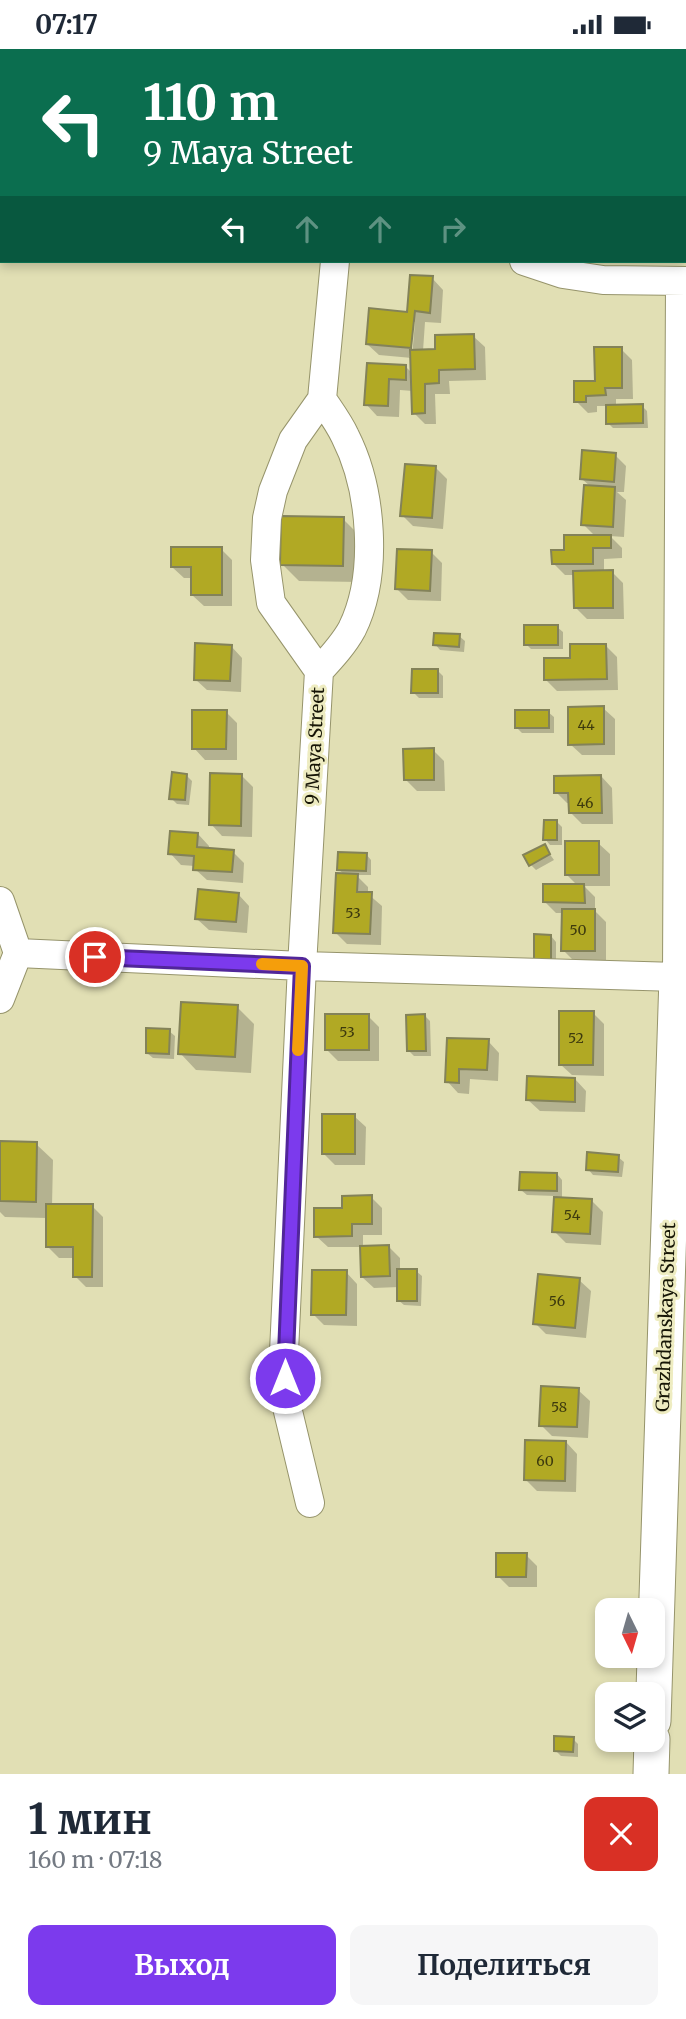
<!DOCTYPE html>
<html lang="ru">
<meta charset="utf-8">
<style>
:root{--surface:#fff;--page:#f6f6f7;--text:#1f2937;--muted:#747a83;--accent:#7c3aed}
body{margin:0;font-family:Merriweather,serif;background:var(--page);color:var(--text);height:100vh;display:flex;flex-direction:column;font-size:26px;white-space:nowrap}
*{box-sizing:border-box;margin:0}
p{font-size:23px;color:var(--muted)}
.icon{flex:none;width:38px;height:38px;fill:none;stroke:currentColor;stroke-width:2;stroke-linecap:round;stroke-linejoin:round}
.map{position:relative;height:1725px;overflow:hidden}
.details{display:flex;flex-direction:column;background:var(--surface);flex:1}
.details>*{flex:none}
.guide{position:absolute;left:0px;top:0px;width:686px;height:214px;box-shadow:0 4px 10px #0003;background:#0b6e4f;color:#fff;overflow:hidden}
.needle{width:46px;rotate:175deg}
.buttons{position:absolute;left:595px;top:1549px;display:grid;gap:14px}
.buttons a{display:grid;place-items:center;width:70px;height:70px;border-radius:14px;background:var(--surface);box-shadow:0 4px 10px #0003;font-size:35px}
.pin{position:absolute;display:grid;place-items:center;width:60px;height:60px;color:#fff;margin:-30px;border:4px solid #fff;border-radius:50%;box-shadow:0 2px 7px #0007}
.me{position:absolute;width:77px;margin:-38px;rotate:0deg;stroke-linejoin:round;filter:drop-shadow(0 0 5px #0008)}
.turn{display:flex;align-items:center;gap:24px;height:147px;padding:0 28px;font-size:32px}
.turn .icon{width:91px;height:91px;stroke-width:2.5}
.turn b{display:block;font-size:49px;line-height:60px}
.lanes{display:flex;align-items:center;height:66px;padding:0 28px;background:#0003;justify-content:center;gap:35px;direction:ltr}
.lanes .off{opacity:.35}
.round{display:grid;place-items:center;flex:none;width:74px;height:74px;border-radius:14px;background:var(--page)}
.summary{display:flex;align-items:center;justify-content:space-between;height:119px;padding:0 28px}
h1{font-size:42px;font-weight:700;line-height:52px}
.primary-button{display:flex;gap:14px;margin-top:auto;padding:14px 28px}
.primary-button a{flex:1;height:80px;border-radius:14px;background:var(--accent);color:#fff;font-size:28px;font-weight:700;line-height:80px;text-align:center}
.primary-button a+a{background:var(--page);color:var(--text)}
.status{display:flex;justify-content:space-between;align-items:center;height:49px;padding:0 35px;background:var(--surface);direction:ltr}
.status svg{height:19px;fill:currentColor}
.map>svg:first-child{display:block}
</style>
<div class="status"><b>07:17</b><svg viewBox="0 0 49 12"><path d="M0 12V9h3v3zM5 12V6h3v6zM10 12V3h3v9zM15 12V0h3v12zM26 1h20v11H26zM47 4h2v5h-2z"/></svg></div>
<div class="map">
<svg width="686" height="1725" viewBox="0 0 686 1725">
<rect width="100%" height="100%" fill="#e1dfb4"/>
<path fill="#0003" fill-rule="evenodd" d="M 432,229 L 443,241 L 441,274 L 425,273 L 423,302 L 437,302 L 473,287 L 485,298 L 486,331 L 449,332 L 450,345 L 435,345 L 436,375 L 425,375 L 414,364 L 413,342 L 400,341 L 399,368 L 377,367 L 366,355 L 368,315 L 406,318 L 413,325 L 412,309 L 379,306 L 367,295 L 409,265 ZM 412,273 L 415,273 L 412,308 L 409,308 Z
M 621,300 L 632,311 L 633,350 L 616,350 L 616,357 L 642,357 L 647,362 L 648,379 L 613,379 L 608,374 L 608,357 L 597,357 L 597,363 L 588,364 L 576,352 L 596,333 Z
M 615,406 L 626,417 L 624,443 L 617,443 L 626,451 L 624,488 L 610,487 L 622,499 L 622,509 L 604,510 L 604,523 L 612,523 L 623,534 L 624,570 L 587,570 L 576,559 L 575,526 L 565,526 L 553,514 L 565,502 L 596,488 L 583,475 L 591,438 L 582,430 Z
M 436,419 L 447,430 L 443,480 L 413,477 L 402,466 Z
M 343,470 L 360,487 L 359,533 L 299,532 L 282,515 Z
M 221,500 L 232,511 L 232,557 L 204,557 L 192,546 L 193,529 L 184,529 L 172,518 Z
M 431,503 L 442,514 L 441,552 L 408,551 L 397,540 Z
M 557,578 L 563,583 L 563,600 L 531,600 L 526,595 Z
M 459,587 L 465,592 L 464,603 L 440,601 L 435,595 Z
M 231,597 L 242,609 L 241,643 L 207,641 L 195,630 Z
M 606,597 L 617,608 L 618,641 L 557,642 L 546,631 L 572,611 Z
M 438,622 L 443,627 L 443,649 L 419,649 L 413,643 Z
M 603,659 L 615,670 L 615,706 L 582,706 L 570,695 Z
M 226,663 L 237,674 L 237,711 L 205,711 L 194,699 Z
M 548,663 L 554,668 L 554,684 L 522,684 L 517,679 Z
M 433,701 L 444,712 L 445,742 L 417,742 L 406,731 Z
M 186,726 L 192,732 L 189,756 L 177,755 L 171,749 Z
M 242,727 L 253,738 L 252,788 L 222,787 L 211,775 Z
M 601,727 L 612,739 L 613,775 L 582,775 L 571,764 L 570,754 L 567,754 L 556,743 Z
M 557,773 L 562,778 L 562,796 L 550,796 L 545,790 Z
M 198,785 L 209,797 L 209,801 L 233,803 L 244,814 L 243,834 L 207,831 L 195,820 L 195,817 L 181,816 L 170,804 Z
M 598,794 L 610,805 L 610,837 L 584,837 L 595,848 L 595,862 L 606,873 L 606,913 L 575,913 L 563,901 L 563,864 L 556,864 L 545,853 L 578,837 L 567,826 Z
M 544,797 L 554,811 L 536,821 L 531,816 Z
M 366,805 L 371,811 L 371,826 L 356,826 L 368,838 L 368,845 L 382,857 L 381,896 L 347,895 L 335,883 L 345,826 L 339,821 Z
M 238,845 L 249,857 L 247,884 L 209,881 L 197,870 Z
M 551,887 L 556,893 L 556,918 L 541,918 Z
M 237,958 L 254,975 L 251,1024 L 196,1021 L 180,1004 Z
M 593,964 L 604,975 L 604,1027 L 572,1026 L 560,1015 Z
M 368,967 L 379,978 L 379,1012 L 338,1012 L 327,1001 Z
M 425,967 L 430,972 L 431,1007 L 414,1007 L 409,1002 Z
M 169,982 L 175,987 L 174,1010 L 153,1009 L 147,1004 Z
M 449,990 L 488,992 L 499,1004 L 498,1032 L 470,1030 L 469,1045 L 458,1044 L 447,1032 Z
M 575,1030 L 586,1042 L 585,1063 L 540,1062 L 528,1051 Z
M 354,1067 L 366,1078 L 365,1116 L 335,1116 L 324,1105 Z
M 0,1094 L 36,1095 L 53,1111 L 52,1157 L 92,1157 L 103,1168 L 103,1238 L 86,1238 L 75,1227 L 75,1209 L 59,1209 L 47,1197 L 47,1169 L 5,1168 L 0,1163 Z
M 618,1108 L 624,1113 L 622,1128 L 593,1126 L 588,1120 Z
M 557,1125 L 562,1131 L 562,1150 L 591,1151 L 603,1163 L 601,1196 L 566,1194 L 554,1182 L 556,1147 L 527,1146 L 521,1141 Z
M 371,1148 L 382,1159 L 382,1186 L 363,1186 L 363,1199 L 389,1198 L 400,1209 L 400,1222 L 416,1222 L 422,1227 L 421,1257 L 404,1256 L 398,1251 L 399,1238 L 374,1239 L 362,1228 L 361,1198 L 328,1198 L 316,1187 L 344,1161 Z
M 346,1223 L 357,1235 L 357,1277 L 324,1276 L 313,1265 Z
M 579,1231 L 591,1242 L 586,1289 L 546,1285 L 535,1274 Z
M 578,1341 L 590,1352 L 588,1389 L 552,1387 L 541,1376 Z
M 566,1393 L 577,1405 L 576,1443 L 537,1442 L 526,1431 Z
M 526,1506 L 537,1517 L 537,1538 L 509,1538 L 498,1527 Z
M 573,1690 L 578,1695 L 578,1708 L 561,1707 L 555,1701 Z"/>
<path fill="#b1a924" stroke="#838259" stroke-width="2" d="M 410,226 L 433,227 L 430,264 L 415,262 L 411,299 L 366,295 L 369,259 L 407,263 Z
M 474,285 L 475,320 L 439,321 L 439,334 L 425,335 L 425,364 L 412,365 L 410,301 L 435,300 L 435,286 Z
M 594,298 L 622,298 L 622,339 L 605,339 L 606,346 L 586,347 L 586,353 L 574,353 L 574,332 L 595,332 Z
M 367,314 L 406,316 L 406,331 L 389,330 L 388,357 L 364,356 Z
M 643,355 L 643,374 L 606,375 L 606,356 Z
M 582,401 L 616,404 L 614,433 L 580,430 Z
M 405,415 L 436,417 L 432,469 L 400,467 Z
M 584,436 L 615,438 L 613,478 L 581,476 Z
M 281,467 L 344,468 L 343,517 L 280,516 Z
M 564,486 L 611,486 L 611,499 L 593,499 L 593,515 L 552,515 L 551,501 L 564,501 Z
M 171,498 L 222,498 L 222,546 L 191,546 L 191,518 L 171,518 Z
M 397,500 L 432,501 L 430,542 L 395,540 Z
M 613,521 L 613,559 L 574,559 L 573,522 Z
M 524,576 L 558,576 L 558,596 L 524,596 Z
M 434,584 L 460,585 L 459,598 L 433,596 Z
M 195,594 L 232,596 L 230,632 L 194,631 Z
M 570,595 L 606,595 L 607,630 L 544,631 L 544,609 L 570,609 Z
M 412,620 L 438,620 L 438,644 L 411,644 Z
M 604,657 L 604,695 L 568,696 L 568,658 Z
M 192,661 L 227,661 L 226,700 L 192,700 Z
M 515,661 L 549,661 L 549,679 L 515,679 Z
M 434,699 L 434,731 L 404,731 L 403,700 Z
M 172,723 L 187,725 L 185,751 L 169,750 Z
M 210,724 L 242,725 L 241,777 L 209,776 Z
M 601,726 L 602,764 L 569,764 L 568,744 L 554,744 L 554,727 Z
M 544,771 L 557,771 L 557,791 L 543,791 Z
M 170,782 L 198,784 L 197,798 L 234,801 L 232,823 L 193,821 L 194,807 L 168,805 Z
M 565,792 L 599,792 L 599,826 L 565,826 Z
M 545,795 L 550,805 L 529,817 L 523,806 Z
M 338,803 L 367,804 L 366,822 L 337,821 Z
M 336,824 L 358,825 L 357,843 L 372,843 L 370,885 L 333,884 Z
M 543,835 L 584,835 L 585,854 L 543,853 Z
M 198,840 L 239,844 L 236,873 L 195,870 Z
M 562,860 L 595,860 L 595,902 L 561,902 Z
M 534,885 L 551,886 L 551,914 L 534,913 Z
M 181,953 L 238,956 L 235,1008 L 178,1005 Z
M 559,962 L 594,962 L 593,1016 L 559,1016 Z
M 325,965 L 369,965 L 369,1001 L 325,1001 Z
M 425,965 L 426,1002 L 407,1002 L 406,966 Z
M 146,979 L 170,980 L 169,1005 L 146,1004 Z
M 447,989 L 489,990 L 487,1021 L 459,1020 L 459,1034 L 445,1033 Z
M 527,1027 L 575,1029 L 575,1053 L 526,1051 Z
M 322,1065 L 355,1065 L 355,1105 L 322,1105 Z
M 0,1092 L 37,1093 L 36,1153 L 0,1152 Z
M 587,1103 L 619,1106 L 618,1123 L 586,1121 Z
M 520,1123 L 557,1124 L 557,1142 L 519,1141 Z
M 372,1146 L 372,1175 L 352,1175 L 352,1187 L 314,1188 L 314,1159 L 342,1159 L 342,1147 Z
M 554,1148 L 592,1150 L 590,1185 L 552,1183 Z
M 46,1155 L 93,1155 L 92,1228 L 73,1228 L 73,1198 L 46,1198 Z
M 389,1196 L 390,1227 L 361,1228 L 360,1197 Z
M 397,1220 L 417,1220 L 417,1252 L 397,1252 Z
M 312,1221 L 347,1221 L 346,1266 L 311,1266 Z
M 538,1225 L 580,1229 L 575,1279 L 533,1275 Z
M 541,1337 L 579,1339 L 577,1378 L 539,1377 Z
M 525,1391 L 566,1392 L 565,1432 L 524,1431 Z
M 496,1504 L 527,1504 L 526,1528 L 496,1528 Z
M 554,1687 L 574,1688 L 573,1703 L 554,1702 Z"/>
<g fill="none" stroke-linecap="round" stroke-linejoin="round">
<defs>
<path id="minor" d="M 0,181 L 2,180
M 524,212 L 563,225 L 603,231 L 686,232
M 319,622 C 331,609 344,595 352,580 C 379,525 372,440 345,387 C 339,374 330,362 322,350
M 0,852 L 18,904 L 0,950
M 18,904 L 302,917 L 677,928 L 680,234
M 310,1454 L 286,1354 L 284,1303 L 302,917 L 319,622 L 271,554 L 265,511 L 267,469 L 273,442 L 293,391 L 322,350 L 335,212"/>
<path id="tertiary" d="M 653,1672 L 677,928 L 686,929
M 651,1725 L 652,1690"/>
</defs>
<use href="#minor" stroke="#96946b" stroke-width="30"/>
<use href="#tertiary" stroke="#96946b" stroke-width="37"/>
<path stroke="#7d7c5e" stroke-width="4.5" stroke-dasharray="2 5" stroke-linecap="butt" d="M 656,0 L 656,2
M 503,2 L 504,0"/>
<use href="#minor" stroke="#fff" stroke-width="28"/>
<use href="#tertiary" stroke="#fff" stroke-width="35"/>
</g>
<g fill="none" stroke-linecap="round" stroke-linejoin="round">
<defs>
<path id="route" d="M 95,908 L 302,917 L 285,1329"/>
</defs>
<use href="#route" stroke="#51269a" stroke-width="18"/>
<use href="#route" stroke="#7c3aed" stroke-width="12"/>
<path stroke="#f59e0b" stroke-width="12" d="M 262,915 L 302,917 L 298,1001"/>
</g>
<g text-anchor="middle" stroke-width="6" stroke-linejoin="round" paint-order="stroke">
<g font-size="14" fill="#3d3a0e">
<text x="586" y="681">44</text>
<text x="585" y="759">46</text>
<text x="353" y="869">53</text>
<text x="578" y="886">50</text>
<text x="347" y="988">53</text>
<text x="576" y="994">52</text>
<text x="572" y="1171">54</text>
<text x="557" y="1257">56</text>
<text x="559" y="1363">58</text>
<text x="545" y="1417">60</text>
</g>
<g font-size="18" fill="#161506" stroke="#eeecc1">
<text transform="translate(315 697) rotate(-87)" y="6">9 Maya Street</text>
<text transform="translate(666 1268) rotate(-88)" y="6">Grazhdanskaya Street</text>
</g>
</g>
</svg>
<div class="buttons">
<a><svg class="needle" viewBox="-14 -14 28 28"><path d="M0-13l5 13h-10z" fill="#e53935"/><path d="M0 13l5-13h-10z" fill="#747a83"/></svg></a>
<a><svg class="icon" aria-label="layers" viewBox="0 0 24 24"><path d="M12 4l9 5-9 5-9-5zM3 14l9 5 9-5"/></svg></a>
</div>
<div class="pin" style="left:95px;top:908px;background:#d93025"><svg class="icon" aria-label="arrive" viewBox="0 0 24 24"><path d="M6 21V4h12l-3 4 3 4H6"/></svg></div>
<svg class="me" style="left:285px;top:1329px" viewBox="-20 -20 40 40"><circle r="17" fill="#7c3aed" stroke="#fff" stroke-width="3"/><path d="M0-11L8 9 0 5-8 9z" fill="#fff"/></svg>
<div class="guide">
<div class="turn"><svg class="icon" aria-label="left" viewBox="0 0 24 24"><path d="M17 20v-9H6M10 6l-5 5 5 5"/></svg><div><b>110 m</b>9 Maya Street</div></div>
<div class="lanes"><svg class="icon" aria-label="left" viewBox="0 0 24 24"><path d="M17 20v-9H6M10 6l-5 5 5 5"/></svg><svg class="icon off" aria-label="ahead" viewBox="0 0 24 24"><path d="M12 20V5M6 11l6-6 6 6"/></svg><svg class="icon off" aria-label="ahead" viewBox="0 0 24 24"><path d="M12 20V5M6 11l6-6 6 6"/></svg><svg class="icon off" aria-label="right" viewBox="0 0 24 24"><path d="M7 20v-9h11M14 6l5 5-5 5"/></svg></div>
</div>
</div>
<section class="details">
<div class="summary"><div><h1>1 мин</h1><p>160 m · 07:18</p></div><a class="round" style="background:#d93025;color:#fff"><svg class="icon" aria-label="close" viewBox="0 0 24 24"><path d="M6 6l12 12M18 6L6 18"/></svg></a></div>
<div class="primary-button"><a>Выход</a><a>Поделиться</a></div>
</section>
